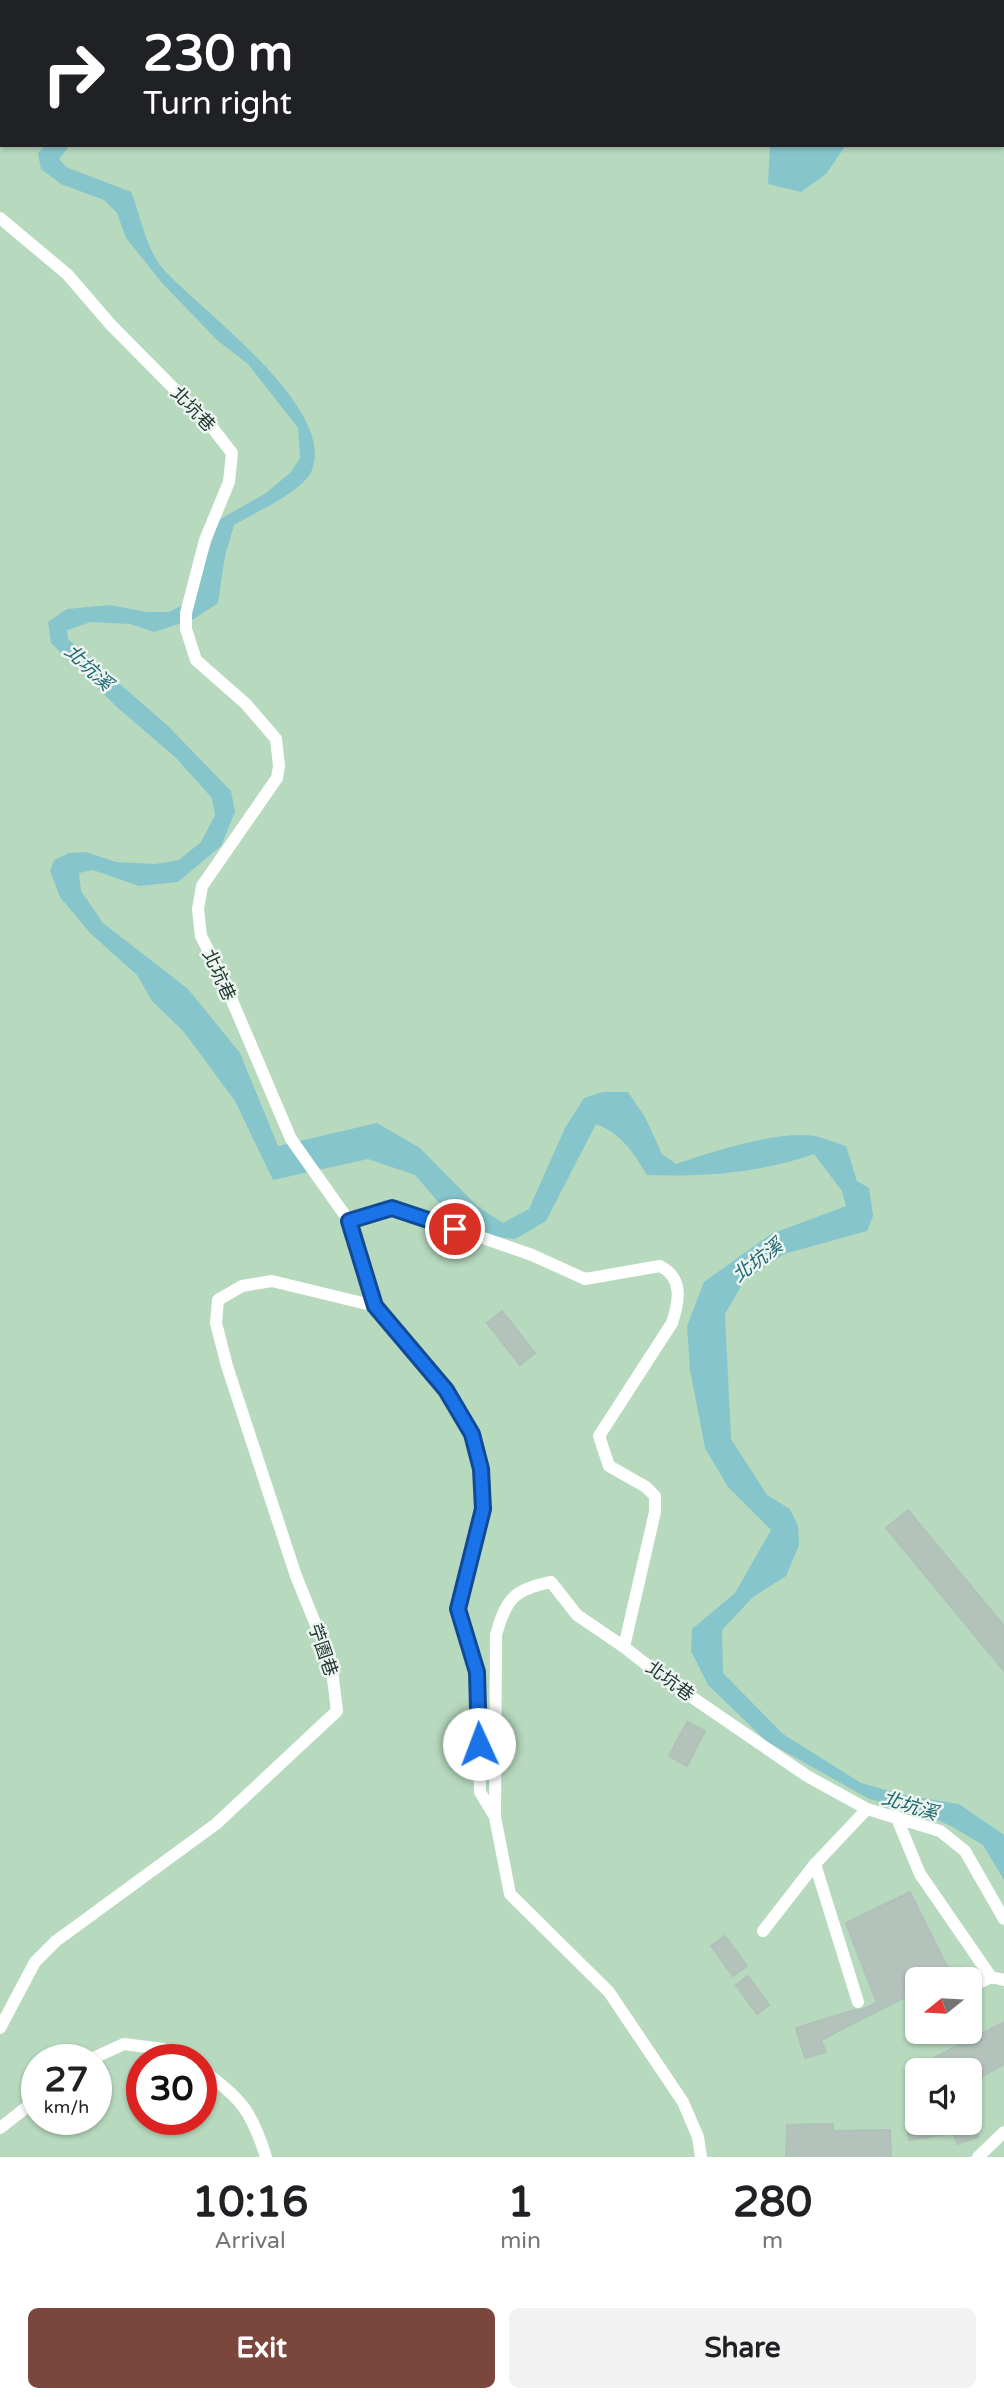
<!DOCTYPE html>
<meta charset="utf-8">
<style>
:root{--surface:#fff;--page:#f2f2f2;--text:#202124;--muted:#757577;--accent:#7b473c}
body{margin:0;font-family:"Varela Round","Noto Sans TC",sans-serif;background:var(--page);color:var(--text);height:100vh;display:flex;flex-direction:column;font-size:26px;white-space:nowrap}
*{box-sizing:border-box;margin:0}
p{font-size:23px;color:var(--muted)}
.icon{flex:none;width:38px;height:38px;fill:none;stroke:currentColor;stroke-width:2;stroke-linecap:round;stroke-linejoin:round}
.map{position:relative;height:2157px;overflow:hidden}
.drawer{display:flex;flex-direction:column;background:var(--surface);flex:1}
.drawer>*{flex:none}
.top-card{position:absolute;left:0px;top:0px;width:1004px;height:147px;box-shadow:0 2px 5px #0004;background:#202124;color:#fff;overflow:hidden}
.needle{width:46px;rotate:252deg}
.controls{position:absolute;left:905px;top:1967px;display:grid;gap:14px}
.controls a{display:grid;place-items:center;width:77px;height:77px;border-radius:10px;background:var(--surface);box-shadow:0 2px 5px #0004;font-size:35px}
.speed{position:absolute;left:21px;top:2044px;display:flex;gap:14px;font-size:35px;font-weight:700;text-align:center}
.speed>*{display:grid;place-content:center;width:91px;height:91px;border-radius:50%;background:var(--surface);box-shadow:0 2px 5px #0004;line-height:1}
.speed small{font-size:18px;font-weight:400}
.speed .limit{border:10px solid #d22;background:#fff;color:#111}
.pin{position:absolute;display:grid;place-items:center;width:60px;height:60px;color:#fff;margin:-30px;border:4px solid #fff;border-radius:50%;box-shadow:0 2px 7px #0007}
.me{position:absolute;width:77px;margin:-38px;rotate:358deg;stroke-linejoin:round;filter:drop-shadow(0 0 5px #0008)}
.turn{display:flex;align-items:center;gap:24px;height:147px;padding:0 28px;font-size:32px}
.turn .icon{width:91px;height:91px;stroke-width:2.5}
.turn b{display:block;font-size:49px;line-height:60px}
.eta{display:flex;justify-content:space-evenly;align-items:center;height:119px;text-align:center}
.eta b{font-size:42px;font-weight:700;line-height:49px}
.action{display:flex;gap:14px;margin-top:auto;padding:14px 28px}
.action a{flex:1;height:80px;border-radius:10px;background:var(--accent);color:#fff;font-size:28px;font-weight:700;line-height:80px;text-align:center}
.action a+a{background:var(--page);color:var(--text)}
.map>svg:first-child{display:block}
</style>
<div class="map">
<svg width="1004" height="2157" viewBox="0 0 1004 2157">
<rect width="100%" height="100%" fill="#dde8e3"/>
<path fill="#b7d9be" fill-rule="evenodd" d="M 0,0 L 1004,0 L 1004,2157 L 0,2157 ZM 2,2 L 1003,2 L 1003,145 L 2,145 ZM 917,1979 L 970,1979 L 970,2032 L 917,2032 ZM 37,2060 L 96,2060 L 96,2119 L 37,2119 ZM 142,2060 L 201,2060 L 201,2119 L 142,2119 ZM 917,2070 L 970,2070 L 970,2123 L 917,2123 Z"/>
<path fill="#87c5cc" d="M 46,145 L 70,145 L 59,159 L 66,167 L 131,192 C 141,216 146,250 164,270 C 203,312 336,408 312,470 C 304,491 254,513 234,525 L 225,556 L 218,603 L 194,619 L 154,632 L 130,624 L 91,622 L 67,630 L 68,639 L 167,725 L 231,791 L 235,812 L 221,846 L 178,882 L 139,886 L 93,870 L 79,873 L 81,891 L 103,923 L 188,989 L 240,1053 L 278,1146 L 377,1123 L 420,1148 L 477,1206 L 503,1223 L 529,1209 L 565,1128 L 584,1098 L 603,1092 L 628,1092 L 645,1117 L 662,1154 L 676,1164 C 712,1152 777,1130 815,1136 C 825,1138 836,1143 846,1146 L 857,1181 L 869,1188 L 873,1216 L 867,1231 L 784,1254 L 744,1281 L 725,1314 L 731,1439 L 767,1495 L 790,1509 L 798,1526 L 799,1545 L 786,1576 L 753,1597 L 722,1630 L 723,1673 L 783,1734 L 861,1783 L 904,1795 L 959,1804 L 1004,1835 L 1004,1880 L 983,1845 L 951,1826 L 915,1810 L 869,1799 L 766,1741 L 708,1685 L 691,1651 L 692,1629 L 735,1593 L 771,1530 L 728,1487 L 705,1448 L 690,1370 L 687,1326 L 704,1282 L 771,1234 L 846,1206 L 842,1191 L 814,1154 C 759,1173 705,1177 647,1175 C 633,1152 622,1134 596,1124 L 546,1221 L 515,1239 L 489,1236 L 452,1218 L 415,1175 L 368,1159 L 273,1180 L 235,1101 L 184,1032 L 152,1001 L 137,975 L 90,933 L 60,897 L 50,871 L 54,860 L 69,853 L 86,852 L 116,862 L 155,864 L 179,860 L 201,842 L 215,815 L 212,798 L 176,758 L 118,708 L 51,643 L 48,622 L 67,609 L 110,605 L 147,612 L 169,612 L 192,600 L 219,520 L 266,493 L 290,473 L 300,458 L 298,428 L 248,364 L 217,340 L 163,284 L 126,238 L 117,213 L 104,200 L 61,184 L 41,169 L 38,153 Z
M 770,145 L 846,145 L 826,174 L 801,192 L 768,184 Z"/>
<path fill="#b3c3bc" stroke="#b0c1ba" stroke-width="2" d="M 502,1311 L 535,1353 L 520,1365 L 487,1323 Z
M 908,1510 L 1004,1626 L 1004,1671 L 886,1528 Z
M 687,1722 L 705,1731 L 687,1766 L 669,1756 Z
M 910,1892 L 951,1974 L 940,1979 L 917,1979 L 917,1991 L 821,2040 L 826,2052 L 805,2058 L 796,2028 L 854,2010 L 861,2010 L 877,2003 L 846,1923 Z
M 725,1936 L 747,1966 L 733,1976 L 711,1946 Z
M 748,1976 L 769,2005 L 757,2014 L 736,1985 Z
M 1004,2022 L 1004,2064 L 970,2083 L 970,2070 L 964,2070 L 962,2066 L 953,2070 L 940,2070 L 934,2058 Z
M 919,2123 L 973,2123 L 978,2137 L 957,2144 L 954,2133 L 909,2140 L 907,2126 Z
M 820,2124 L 833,2124 L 833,2131 L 890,2130 L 891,2157 L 786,2157 L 787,2125 Z"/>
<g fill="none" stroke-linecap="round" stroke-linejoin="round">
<path stroke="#fff" stroke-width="12" d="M 0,218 L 67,274 L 111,325 L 211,426 L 232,453 L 229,482 L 205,540 L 186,613 L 186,629 L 196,660 L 246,704 L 276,739 L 279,766 L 277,778 L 202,886 L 198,909 L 201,936 L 222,977 L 291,1139 L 349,1221 L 375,1306 L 446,1390 L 472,1434 L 481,1469 L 483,1509 L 458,1609 L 477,1672 L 480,1792 L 495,1817 L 510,1894 L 609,1992 L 683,2102 L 698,2137 L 701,2157
M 349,1221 L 392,1208 L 412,1213 L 532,1255 L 585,1279 L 660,1266 C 684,1278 679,1302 672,1323 L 599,1436 L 609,1466 L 646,1487 L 655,1496 L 655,1512 L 624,1647
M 495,1816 L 496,1635 C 506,1599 514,1589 551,1582 L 577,1615 L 624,1647 L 661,1676 L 807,1776 L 867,1809 L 940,1831 L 965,1851 L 1004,1919
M 896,1816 L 920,1874 L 991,1977
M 763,1931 L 815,1864
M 970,1987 L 991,1977 L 1004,1980
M 858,2002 L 815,1864 L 867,1809
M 0,2028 L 35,1962 L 56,1941 L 216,1824 L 337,1711 L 331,1662 L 296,1576 L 227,1366 L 216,1323 L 218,1300 L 242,1286 L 272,1281 L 375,1306
M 933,2038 L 934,2032
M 89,2060 L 124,2044 L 163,2049 L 186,2060
M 201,2069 C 241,2099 251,2109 266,2157
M 0,2128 L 37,2099
M 978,2157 L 1004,2132"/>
</g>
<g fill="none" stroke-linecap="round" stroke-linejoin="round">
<defs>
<path id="route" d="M 455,1229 L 392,1208 L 349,1221 L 375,1306 L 446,1390 L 472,1434 L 481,1469 L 483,1509 L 458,1609 L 477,1672 L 479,1744"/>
</defs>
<use href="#route" stroke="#114b97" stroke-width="18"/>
<use href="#route" stroke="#1a73e8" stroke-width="12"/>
</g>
<g text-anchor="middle" stroke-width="5" stroke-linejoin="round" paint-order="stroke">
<g font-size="18" fill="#203730" stroke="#edf5f1">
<text transform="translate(193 409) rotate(46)" y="6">北坑巷</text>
<text transform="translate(219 975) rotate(65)" y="6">北坑巷</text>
<text transform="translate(323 1650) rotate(71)" y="6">苧園巷</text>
<text transform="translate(670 1681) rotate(36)" y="6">北坑巷</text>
</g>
<g font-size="19" font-style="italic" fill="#1e656f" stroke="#edf5f1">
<text transform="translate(89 667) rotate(43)" y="7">北坑溪</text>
<text transform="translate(757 1260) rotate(-37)" y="7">北坑溪</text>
<text transform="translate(910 1805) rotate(17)" y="7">北坑溪</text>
</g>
</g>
</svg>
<div class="controls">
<a><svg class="needle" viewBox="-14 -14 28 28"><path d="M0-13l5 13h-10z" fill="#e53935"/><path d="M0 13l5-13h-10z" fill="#757577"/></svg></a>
<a><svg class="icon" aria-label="sound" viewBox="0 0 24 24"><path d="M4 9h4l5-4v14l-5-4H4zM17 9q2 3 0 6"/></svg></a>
</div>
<div class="speed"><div>27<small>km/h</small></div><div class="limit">30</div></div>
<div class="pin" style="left:455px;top:1229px;background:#d93025"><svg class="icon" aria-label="arrive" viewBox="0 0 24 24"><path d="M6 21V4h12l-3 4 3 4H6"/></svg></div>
<svg class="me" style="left:479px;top:1744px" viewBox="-20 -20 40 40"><circle r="19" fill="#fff"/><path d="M0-13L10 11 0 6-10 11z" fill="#1a73e8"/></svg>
<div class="top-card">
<div class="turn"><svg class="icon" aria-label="right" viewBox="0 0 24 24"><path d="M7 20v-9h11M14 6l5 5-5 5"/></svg><div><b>230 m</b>Turn right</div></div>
</div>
</div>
<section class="drawer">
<div class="eta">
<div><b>10:16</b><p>Arrival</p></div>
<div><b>1</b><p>min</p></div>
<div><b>280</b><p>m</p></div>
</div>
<div class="action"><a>Exit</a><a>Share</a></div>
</section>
